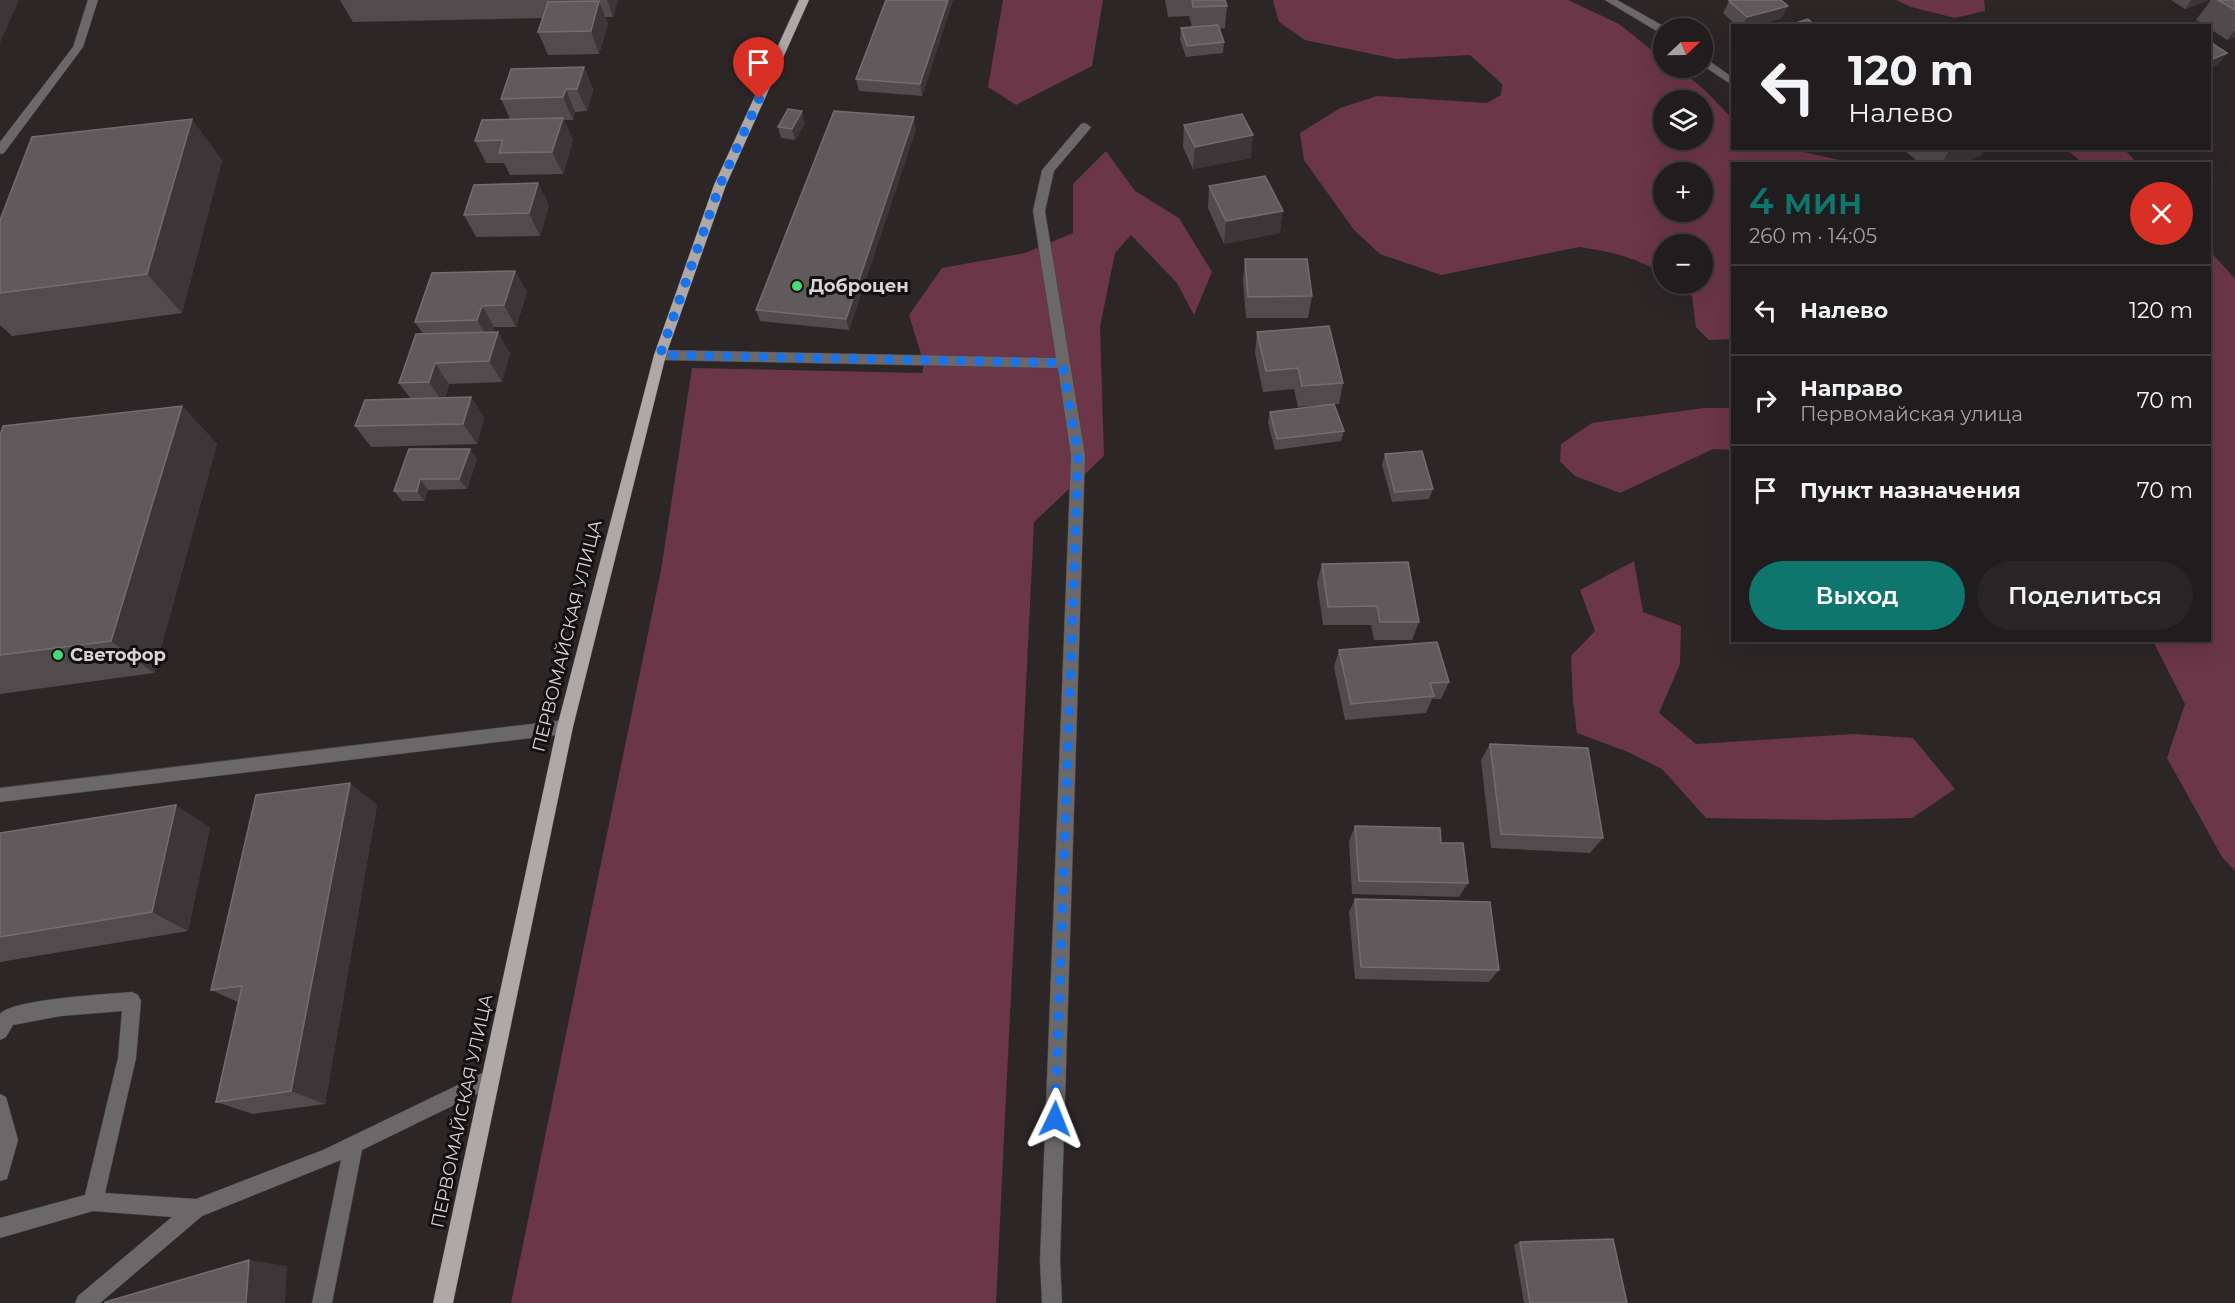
<!DOCTYPE html>
<html lang="ru">
<meta charset="utf-8">
<style>
:root{--surface:#211c1d;--page:#292526;--text:#f1f3f6;--muted:#a2a1a4;--line:#3e3a3b;--accent:#0f766e}
body{margin:0;font-family:Montserrat,sans-serif;background:var(--page);color:var(--text);height:100vh;display:flex;flex-direction:column;font-size:22px;white-space:nowrap}
*{box-sizing:border-box;margin:0}
p{font-size:20px;color:var(--muted)}
.icon{flex:none;width:33px;height:33px;fill:none;stroke:currentColor;stroke-width:2;stroke-linecap:round;stroke-linejoin:round}
.map{position:relative;flex:1;overflow:hidden}
.details{position:absolute;left:1731px;top:162px;width:480px;height:480px;display:flex;flex-direction:column;background:var(--surface);border-radius:0px;box-shadow:0 6px 24px #0002,0 0 0 2px var(--line)}
.details>*{flex:none}
.guide{position:absolute;left:1731px;top:24px;width:480px;height:126px;border-radius:0px;box-shadow:0 6px 24px #0002,0 0 0 2px var(--line);background:#211c1d;color:var(--text);overflow:hidden}
.needle{width:39px;rotate:68deg}
.controls{position:absolute;left:1653px;top:18px;display:grid;gap:12px}
.controls a{display:grid;place-items:center;width:60px;height:60px;border-radius:50%;background:var(--surface);box-shadow:0 6px 24px #0002,0 0 0 2px var(--line);font-size:30px}
.pin{position:absolute;display:grid;place-items:center;width:51px;height:51px;color:#fff;margin:-62px -26px;border-radius:50% 50% 50% 0;rotate:-45deg;box-shadow:0 0 6px #0007}
.pin .icon{rotate:45deg}
.me{position:absolute;width:66px;margin:-33px;rotate:2deg;stroke-linejoin:round;filter:drop-shadow(0 0 4px #0008)}
.turn{display:flex;align-items:center;gap:21px;height:126px;padding:0 18px;font-size:27px}
.turn .icon{width:78px;height:78px;stroke-width:2.5}
.turn b{display:block;font-size:42px;line-height:51px}
.round{display:grid;place-items:center;flex:none;width:63px;height:63px;border-radius:32px;background:var(--page)}
.headline{display:flex;align-items:center;justify-content:space-between;height:102px;padding:0 18px}
h1{font-size:36px;font-weight:600;line-height:45px;color:var(--accent)}
.button{display:flex;gap:12px;margin-top:auto;padding:12px 18px}
.button a{flex:1;height:69px;border-radius:36px;background:var(--accent);color:#fff;font-size:24px;font-weight:600;line-height:69px;text-align:center}
.button a+a{background:var(--page);color:var(--text)}
ul{padding:0;list-style:none}
li{display:flex;align-items:center;gap:18px;height:90px;padding:0 18px;border-top:2px solid var(--line)}
li div{flex:1}
li b{display:block;font-size:22px}
li em{font-style:normal}
.map>svg:first-child{display:block}
</style>
<div class="map">
<svg width="2235" height="1303" viewBox="0 0 2235 1303">
<rect width="100%" height="100%" fill="#2c2627"/>
<path fill="#6b3647" fill-rule="evenodd" d="M 1003,0 L 1103,0 L 1092,66 L 1016,105 L 988,87 Z
M 1275,0 L 1568,0 L 1619,24 L 1663,59 L 1664,68 C 1689,68 1714,101 1732,118 L 1732,148 L 1790,149 L 1853,163 L 1732,164 L 1732,339 L 1709,340 L 1696,327 L 1692,296 L 1679,284 L 1702,284 L 1702,244 L 1664,244 L 1663,274 C 1638,258 1609,251 1579,247 L 1441,275 L 1380,254 L 1354,230 L 1304,160 L 1300,133 L 1340,108 L 1377,96 L 1487,103 L 1501,95 L 1502,84 L 1470,55 L 1396,59 L 1305,40 L 1279,22 L 1273,1 ZM 1702,100 L 1702,140 L 1664,140 L 1664,100 ZM 1702,172 L 1702,212 L 1664,212 L 1664,172 Z
M 1896,0 L 1984,0 L 1985,11 L 1955,18 L 1911,7 Z
M 2066,149 L 2124,149 L 2137,163 L 2083,163 Z
M 1106,151 L 1135,191 L 1179,218 L 1212,272 L 1194,315 L 1177,283 L 1131,235 L 1115,253 L 1100,327 L 1104,456 L 1034,522 L 996,1303 L 511,1303 L 661,570 L 692,368 L 922,373 L 924,364 L 909,315 L 942,268 L 1025,253 L 1073,233 L 1073,184 Z
M 2210,251 L 2235,279 L 2235,871 L 2222,857 L 2167,758 L 2185,704 L 2153,641 L 2210,640 Z
M 1704,408 L 1732,408 L 1732,450 L 1713,449 L 1620,493 L 1575,476 L 1560,461 L 1561,444 L 1592,423 Z
M 1634,561 L 1643,612 L 1681,626 L 1680,664 L 1659,713 L 1696,744 L 1854,734 L 1913,738 L 1955,789 L 1912,818 L 1827,820 L 1706,818 L 1662,769 L 1628,752 L 1577,733 L 1573,701 L 1571,656 L 1595,631 L 1580,590 Z"/>
<g fill="none" stroke-linecap="round" stroke-linejoin="round">
<defs>
<path id="minor" d="M 88,0 L 98,0 L 83,47 L 4,153 L 0,154 L 0,142 L 73,47 Z
M 1605,0 L 1617,0 L 1667,28 L 1664,28 L 1664,34 L 1660,33 Z
M 1702,56 L 1732,77 L 1732,85 L 1702,65 Z
M 1085,123 L 1091,127 L 1089,130 L 1054,171 L 1045,211 L 1085,455 L 1060,1261 L 1062,1303 L 1042,1303 L 1040,1261 L 1071,455 L 1058,368 L 660,360 L 654,355 L 660,350 L 1056,358 L 1033,211 L 1042,170 L 1081,124 Z
M 565,720 L 570,722 L 573,727 L 570,732 L 565,734 L 0,802 L 0,788 Z
M 132,992 L 138,995 L 141,1001 L 136,1058 L 105,1193 L 196,1199 L 323,1150 L 491,1069 L 497,1072 L 500,1078 L 497,1084 L 362,1150 L 332,1303 L 312,1303 L 341,1160 L 202,1216 L 100,1303 L 75,1303 L 78,1296 L 172,1217 L 93,1211 L 0,1238 L 0,1218 L 85,1195 L 118,1058 L 122,1011 L 61,1016 L 13,1025 L 6,1037 L 0,1040 L 0,1014 C 12,999 109,994 132,992 Z
M 0,1094 L 6,1097 L 18,1140 L 7,1179 L 0,1181 Z"/>
<path id="major" d="M 799,0 L 809,0 L 726,185 L 666,355 L 573,727 L 453,1303 L 433,1303 L 557,727 L 654,355 L 714,185 Z"/>
</defs>
<use href="#minor" stroke="#484243" stroke-width="1"/>
<use href="#major" stroke="#484243" stroke-width="1"/>
<use href="#minor" fill="#6b6869" fill-rule="evenodd"/>
<use href="#major" fill="#afa8a9" fill-rule="evenodd"/>
</g>
<path fill="#524b4d" d="M 340,0 L 618,0 L 613,17 L 605,17 L 608,24 L 599,54 L 548,55 L 538,32 L 543,18 L 353,22 Z
M 886,0 L 953,0 L 922,96 L 859,91 L 856,79 Z
M 1165,0 L 1225,0 L 1227,6 L 1225,28 L 1219,29 L 1224,42 L 1223,53 L 1186,57 L 1180,40 L 1181,28 L 1192,27 L 1189,16 L 1168,17 Z
M 2171,0 L 2208,0 L 2185,9 Z
M 2211,0 L 2235,0 L 2235,37 L 2227,40 L 2210,29 L 2210,26 L 2205,26 L 2196,20 Z
M 1729,1 L 1782,18 L 1754,26 L 1737,26 L 1723,13 Z
M 584,67 L 593,90 L 587,111 L 575,112 L 573,120 L 564,120 L 573,140 L 563,174 L 510,175 L 504,163 L 486,163 L 475,141 L 510,119 L 501,99 Z
M 805,123 L 795,140 L 781,138 L 778,127 Z
M 1184,125 L 1251,158 L 1193,169 L 1183,147 Z
M 916,129 L 849,330 L 760,321 L 756,310 Z
M 1906,148 L 1985,148 L 1981,155 L 1959,164 L 1921,164 L 1905,151 Z
M 222,160 L 182,313 L 12,336 L 0,325 L 0,220 Z
M 1209,186 L 1280,233 L 1224,244 L 1208,208 Z
M 549,205 L 540,236 L 476,237 L 464,215 Z
M 1245,259 L 1312,296 L 1308,318 L 1246,318 L 1243,281 Z
M 515,271 L 527,292 L 516,327 L 494,327 L 493,332 L 510,353 L 502,382 L 449,384 L 445,398 L 471,397 L 484,418 L 477,444 L 371,447 L 355,426 L 410,398 L 399,383 L 423,334 L 415,322 Z
M 1257,332 L 1343,383 L 1339,404 L 1298,407 L 1294,389 L 1263,392 L 1255,353 Z
M 182,406 L 217,444 L 154,673 L 0,694 L 0,435 Z
M 1270,412 L 1344,431 L 1341,441 L 1275,450 L 1268,423 Z
M 409,449 L 477,459 L 467,489 L 428,490 L 424,501 L 402,501 L 394,491 Z
M 1385,454 L 1433,489 L 1429,499 L 1392,502 L 1382,465 Z
M 1322,564 L 1419,622 L 1412,640 L 1374,640 L 1371,625 L 1323,625 L 1317,582 Z
M 1339,650 L 1449,682 L 1441,699 L 1432,699 L 1426,713 L 1345,720 L 1334,667 Z
M 1490,744 L 1603,838 L 1590,853 L 1491,848 L 1481,760 Z
M 377,805 L 325,1104 L 253,1114 L 216,1102 L 238,1002 L 211,990 Z
M 1355,826 L 1441,843 L 1468,883 L 1459,897 L 1352,894 L 1349,841 Z
M 210,827 L 188,931 L 0,962 L 0,833 Z
M 1355,899 L 1499,970 L 1489,982 L 1355,979 L 1349,912 Z
M 1520,1242 L 1627,1303 L 1524,1303 L 1514,1245 Z"/>
<path fill="#3d3638" d="M 0,0 L 19,0 L 0,43 Z
M 607,0 L 618,0 L 613,17 Z
M 948,0 L 953,0 L 922,96 L 920,84 Z
M 2191,0 L 2208,0 L 2185,9 Z
M 599,1 L 608,24 L 599,54 L 591,31 Z
M 1788,6 L 1782,18 L 1754,26 L 1743,26 L 1747,17 Z
M 2235,30 L 2235,37 L 2227,40 Z
M 2227,53 L 2218,65 L 2210,68 L 2210,60 Z
M 584,67 L 593,90 L 587,111 L 577,89 Z
M 566,89 L 575,112 L 573,120 L 563,97 Z
M 802,111 L 805,123 L 795,140 L 792,129 Z
M 914,117 L 916,129 L 849,330 L 846,319 Z
M 563,118 L 573,140 L 563,174 L 552,152 Z
M 192,119 L 222,160 L 182,313 L 147,274 Z
M 1253,135 L 1251,158 L 1193,169 L 1195,147 Z
M 1956,148 L 1985,148 L 1981,155 L 1959,164 L 1941,164 L 1949,151 Z
M 538,183 L 549,205 L 540,236 L 529,213 Z
M 1283,211 L 1280,233 L 1224,244 L 1226,221 Z
M 515,271 L 527,292 L 516,327 L 504,305 Z
M 482,306 L 494,327 L 490,342 L 477,320 Z
M 498,332 L 510,353 L 502,382 L 489,361 Z
M 435,363 L 449,384 L 443,403 L 429,382 Z
M 471,397 L 484,418 L 477,444 L 463,424 Z
M 182,406 L 217,444 L 154,673 L 111,641 Z
M 470,449 L 477,459 L 467,489 L 459,479 Z
M 420,479 L 428,490 L 424,501 L 417,491 Z
M 350,783 L 377,805 L 325,1104 L 291,1091 Z
M 176,805 L 210,827 L 188,931 L 152,912 Z
M 249,1260 L 287,1266 L 285,1303 L 246,1303 Z"/>
<path fill="#615a5c" stroke="#746d6f" stroke-width="1.5" d="M 886,0 L 948,0 L 920,84 L 856,79 Z
M 1192,0 L 1225,0 L 1227,6 L 1193,7 Z
M 1733,0 L 1781,0 L 1788,6 L 1747,17 L 1729,1 Z
M 2218,0 L 2235,0 L 2235,10 Z
M 599,1 L 591,31 L 538,32 L 548,2 Z
M 1808,19 L 1815,26 L 1786,26 Z
M 1218,25 L 1224,42 L 1187,46 L 1181,28 Z
M 2210,42 L 2227,53 L 2210,60 Z
M 584,67 L 577,89 L 566,89 L 563,97 L 501,99 L 511,69 Z
M 788,109 L 802,111 L 792,129 L 778,127 Z
M 834,111 L 914,117 L 846,319 L 756,310 Z
M 1242,114 L 1253,135 L 1195,147 L 1184,125 Z
M 563,118 L 552,152 L 499,153 L 503,140 L 475,141 L 482,120 Z
M 192,119 L 147,274 L 0,293 L 0,220 L 32,137 Z
M 1945,148 L 1956,148 L 1949,151 Z
M 1265,176 L 1283,211 L 1226,221 L 1209,186 Z
M 538,183 L 529,213 L 464,215 L 474,185 Z
M 1245,259 L 1307,259 L 1312,296 L 1248,297 Z
M 515,271 L 504,305 L 482,306 L 477,320 L 415,322 L 432,273 Z
M 1329,326 L 1343,383 L 1302,386 L 1298,368 L 1266,371 L 1257,332 Z
M 498,332 L 489,361 L 435,363 L 429,382 L 399,383 L 416,334 Z
M 471,397 L 463,424 L 355,426 L 365,400 Z
M 1334,404 L 1344,431 L 1277,439 L 1270,412 Z
M 182,406 L 111,641 L 0,655 L 0,435 L 3,426 Z
M 409,449 L 470,449 L 459,479 L 420,479 L 417,491 L 394,491 Z
M 1422,451 L 1433,489 L 1395,492 L 1385,454 Z
M 1408,562 L 1419,622 L 1380,622 L 1377,606 L 1328,607 L 1322,564 Z
M 1437,642 L 1449,682 L 1430,683 L 1434,696 L 1351,704 L 1339,650 Z
M 1490,744 L 1588,748 L 1603,838 L 1501,834 Z
M 350,783 L 291,1091 L 216,1102 L 242,986 L 211,990 L 256,795 Z
M 176,805 L 152,912 L 0,937 L 0,833 Z
M 1355,826 L 1440,828 L 1441,843 L 1463,843 L 1468,883 L 1359,881 Z
M 1355,899 L 1490,902 L 1499,970 L 1361,967 Z
M 1613,1239 L 1627,1303 L 1530,1303 L 1520,1242 Z
M 249,1260 L 246,1303 L 105,1303 L 105,1302 Z"/>
<g fill="none" stroke-linecap="round" stroke-linejoin="round">
<path stroke="#1a73e8" stroke-width="10" stroke-dasharray="0 18" d="M 759,99 L 720,185 L 660,355 L 1062,363 L 1078,455 L 1055,1119"/>
</g>
<g fill="#4ad778" stroke="#131010" stroke-width="2">
<circle cx="797" cy="286" r="6"/>
<circle cx="58" cy="655" r="6"/>
</g>
<g text-anchor="middle" stroke-width="6" stroke-linejoin="round" paint-order="stroke">
<g font-size="18" font-weight="bold" fill="#d9d4d6" stroke="#131010" text-anchor="start">
<text x="809" y="292">Доброцен</text>
<text x="70" y="661">Светофор</text>
</g>
<g font-size="18" fill="#d9d4d6" stroke="#131010">
<text transform="translate(567 636) rotate(-76)" y="6">ПЕРВОМАЙСКАЯ УЛИЦА</text>
<text transform="translate(462 1111) rotate(-78)" y="6">ПЕРВОМАЙСКАЯ УЛИЦА</text>
</g>
</g>
</svg>
<div class="controls">
<a><svg class="needle" viewBox="-14 -14 28 28"><path d="M0-13l5 13h-10z" fill="#e53935"/><path d="M0 13l5-13h-10z" fill="#a2a1a4"/></svg></a>
<a><svg class="icon" aria-label="layers" viewBox="0 0 24 24"><path d="M12 4l9 5-9 5-9-5zM3 14l9 5 9-5"/></svg></a>
<a>+</a>
<a>−</a>
</div>
<div class="pin" style="left:759px;top:99px;background:#d93025"><svg class="icon" aria-label="arrive" viewBox="0 0 24 24"><path d="M6 21V4h12l-3 4 3 4H6"/></svg></div>
<svg class="me" style="left:1055px;top:1119px" viewBox="-20 -20 40 40"><path d="M0-17L14 15 0 8-14 15z" fill="#1a73e8" stroke="#fff" stroke-width="4"/></svg>
<div class="guide">
<div class="turn"><svg class="icon" aria-label="left" viewBox="0 0 24 24"><path d="M17 20v-9H6M10 6l-5 5 5 5"/></svg><div><b>120 m</b>Налево</div></div>
</div>
<section class="details">
<div class="headline"><div><h1>4 мин</h1><p>260 m · 14:05</p></div><a class="round" style="background:#d93025;color:#fff"><svg class="icon" aria-label="close" viewBox="0 0 24 24"><path d="M6 6l12 12M18 6L6 18"/></svg></a></div>
<ul>
<li><svg class="icon" aria-label="left" viewBox="0 0 24 24"><path d="M17 20v-9H6M10 6l-5 5 5 5"/></svg><div><b>Налево</b></div><em>120 m</em></li>
<li><svg class="icon" aria-label="right" viewBox="0 0 24 24"><path d="M7 20v-9h11M14 6l5 5-5 5"/></svg><div><b>Направо</b><p>Первомайская улица</p></div><em>70 m</em></li>
<li><svg class="icon" aria-label="arrive" viewBox="0 0 24 24"><path d="M6 21V4h12l-3 4 3 4H6"/></svg><div><b>Пункт назначения</b></div><em>70 m</em></li>
</ul>
<div class="button"><a>Выход</a><a>Поделиться</a></div>
</section>
</div>
